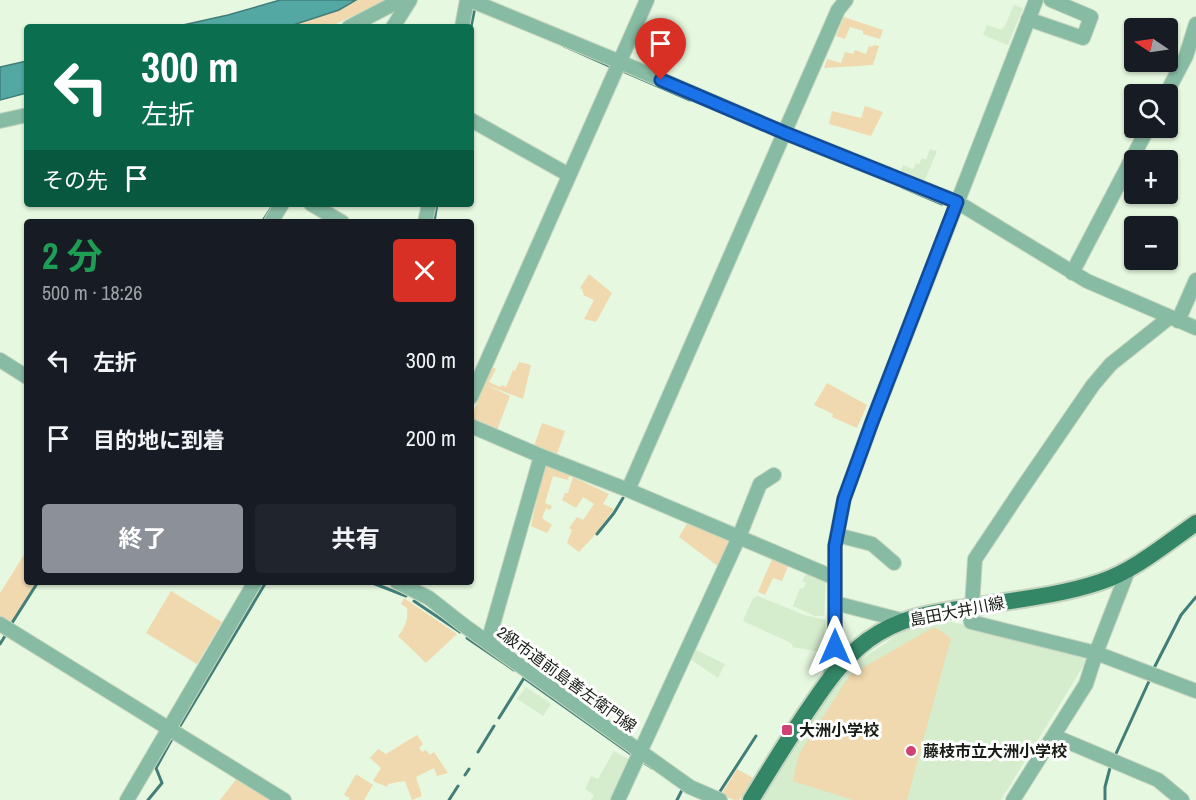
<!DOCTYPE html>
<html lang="ja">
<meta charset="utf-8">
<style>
:root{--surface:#171b24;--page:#20242c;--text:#f1f3f6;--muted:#9ea1a6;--accent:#8c9099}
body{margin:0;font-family:"Archivo Narrow","Noto Sans JP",sans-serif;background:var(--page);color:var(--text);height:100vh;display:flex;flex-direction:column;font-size:22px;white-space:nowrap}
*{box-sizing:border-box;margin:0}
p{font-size:20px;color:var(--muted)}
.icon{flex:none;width:33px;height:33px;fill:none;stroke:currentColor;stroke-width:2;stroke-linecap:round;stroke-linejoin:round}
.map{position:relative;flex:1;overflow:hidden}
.drawer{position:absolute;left:24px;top:219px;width:450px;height:366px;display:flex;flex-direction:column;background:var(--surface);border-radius:6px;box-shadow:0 2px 4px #0004}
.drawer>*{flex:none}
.guide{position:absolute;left:24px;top:24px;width:450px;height:183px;border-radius:6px;box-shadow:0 2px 4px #0004;background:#0b6e4f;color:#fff;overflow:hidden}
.needle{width:39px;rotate:283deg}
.buttons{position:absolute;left:1124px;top:18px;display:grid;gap:12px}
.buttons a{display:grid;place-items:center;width:54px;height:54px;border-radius:6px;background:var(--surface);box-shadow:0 2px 4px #0004;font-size:30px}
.pin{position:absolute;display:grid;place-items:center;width:51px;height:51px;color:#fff;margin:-62px -26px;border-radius:50% 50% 50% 0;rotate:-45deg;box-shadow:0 0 6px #0007}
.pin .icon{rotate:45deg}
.me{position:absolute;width:66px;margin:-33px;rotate:0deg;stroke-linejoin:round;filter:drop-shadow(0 0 4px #0008)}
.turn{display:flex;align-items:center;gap:21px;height:126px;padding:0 18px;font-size:27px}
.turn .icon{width:78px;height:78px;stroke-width:2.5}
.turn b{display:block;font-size:42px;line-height:51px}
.then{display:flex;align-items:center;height:57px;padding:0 18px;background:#0003;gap:12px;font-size:22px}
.round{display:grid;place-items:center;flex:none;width:63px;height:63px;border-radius:6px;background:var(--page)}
.headline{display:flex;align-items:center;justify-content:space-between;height:102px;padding:0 18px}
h1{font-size:36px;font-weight:700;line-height:45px;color:#1e9e55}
.button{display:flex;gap:12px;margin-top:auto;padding:12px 18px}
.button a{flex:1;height:69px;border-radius:6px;background:var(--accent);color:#fff;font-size:24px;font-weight:700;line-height:69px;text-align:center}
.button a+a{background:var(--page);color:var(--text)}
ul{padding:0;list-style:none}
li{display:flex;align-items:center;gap:18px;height:78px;padding:0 18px}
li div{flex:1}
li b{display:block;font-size:22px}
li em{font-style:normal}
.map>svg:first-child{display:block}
</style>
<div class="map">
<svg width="1196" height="800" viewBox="0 0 1196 800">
<rect width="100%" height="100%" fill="#e6f8df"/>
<path fill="#d5eccd" d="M 1014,5 L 1023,8 L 1008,45 L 983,35 L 987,25 L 1001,30 L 1003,27 L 1004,28 Z
M 930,149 L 937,151 L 924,182 L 900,173 L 903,165 L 913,169 L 916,163 L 919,164 L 922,158 L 926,160 Z
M 807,572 L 826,578 L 824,616 L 815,616 L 793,606 L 800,588 L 803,589 L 806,583 L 802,581 Z
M 758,596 L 804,615 L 826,620 L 822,652 L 792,647 L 793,645 L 789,642 L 743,621 L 753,598 Z
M 939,619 L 1090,655 L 1001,800 L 759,800 L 823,701 L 853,665 L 912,625 Z
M 694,649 L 725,664 L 718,678 L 690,659 Z
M 526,687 L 551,704 L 543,716 L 517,699 Z
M 614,751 L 628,759 L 610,800 L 591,800 L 594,795 L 585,789 L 591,776 L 598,779 Z"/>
<path fill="#f0d9ae" d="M 356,0 L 385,0 L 377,5 L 329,27 L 287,27 L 339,10 Z
M 844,17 L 883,30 L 880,39 L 863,34 L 863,31 L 850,27 L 845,39 L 836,36 Z
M 874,45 L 879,46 L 873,65 L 824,68 L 827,59 L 841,63 L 845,52 L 853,54 L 855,50 L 866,54 L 869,46 L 871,47 Z
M 865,106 L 883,112 L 871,136 L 829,124 L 832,111 L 861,118 Z
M 589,274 L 612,293 L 596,322 L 584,319 L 594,300 L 583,295 L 584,293 L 582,292 L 583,290 L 580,288 Z
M 494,358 L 497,359 L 493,367 L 496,369 L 489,382 L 500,387 L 502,385 L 506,387 L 513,370 L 515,371 L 519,362 L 531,365 L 523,399 L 486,385 L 510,396 L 497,430 L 471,419 Z
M 827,383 L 867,405 L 857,428 L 832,417 L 833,414 L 814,405 Z
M 542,423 L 565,431 L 557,454 L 534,446 Z
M 544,465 L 570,474 L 568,480 L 553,476 L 545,503 L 552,506 L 550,510 L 546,508 L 542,518 L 552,525 L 547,533 L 531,526 Z
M 573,477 L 609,494 L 603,504 L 614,509 L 594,536 L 579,552 L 567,543 L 572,530 L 569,528 L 577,517 L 583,520 L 594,504 L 583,497 L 576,508 L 562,500 L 565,493 L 568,493 Z
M 688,522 L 733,541 L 719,567 L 679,537 Z
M 27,550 L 27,582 L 37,582 L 11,624 L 0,617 L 0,593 Z
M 772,559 L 788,566 L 782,581 L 773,578 L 765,595 L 758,592 Z
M 171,591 L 222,622 L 197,664 L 146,633 Z
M 404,598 L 457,634 L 426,663 L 398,636 C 406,626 408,620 407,608 L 401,604 Z
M 934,627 L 951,638 L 907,800 L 853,800 L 793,781 L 799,754 L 850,675 Z
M 417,735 L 423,744 L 419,748 L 422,752 L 426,750 L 430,755 L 434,752 L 448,773 L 437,776 L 434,768 L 416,777 L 422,796 L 412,800 L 405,781 L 388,784 L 387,787 L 373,781 L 381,768 L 370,758 L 378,749 L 386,754 Z
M 737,769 L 753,778 L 739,800 L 734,800 L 721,795 Z
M 356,774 L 373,785 L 364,800 L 349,800 L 350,798 L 344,795 Z
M 237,778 L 273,800 L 220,800 Z"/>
<path fill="#54a8a4" stroke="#427e79" stroke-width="1.5" d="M 280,0 L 356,0 L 339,10 L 287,27 L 174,27 L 228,15 Z
M 27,61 L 27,93 L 0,100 L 0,67 Z"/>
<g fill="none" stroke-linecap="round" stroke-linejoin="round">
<path stroke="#427e79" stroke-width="3" d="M 471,27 L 475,7 L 476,7
M 564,46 L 609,66
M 623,71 L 690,100
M 902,187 L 942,204
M 262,222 L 274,204
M 434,222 L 437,204
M 597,534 L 614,513 L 623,498
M 370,582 L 406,596
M 414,601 L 460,632
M 12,623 L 38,582
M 467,638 L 514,670
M 0,644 L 5,636
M 1153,670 L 1181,615 L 1196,597
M 499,718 L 524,678 L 631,754
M 180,726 L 266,582
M 478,752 L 494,726
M 1114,758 L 1150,679
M 643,762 L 652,768
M 465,775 L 469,769
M 719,793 L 756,736
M 148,800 L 162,783 L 156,768 L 172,739
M 449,800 L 458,786
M 677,800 L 683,788 L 682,788
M 1105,800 L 1105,787 L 1111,764"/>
<defs>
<path id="minor" d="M 470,0 L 620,62 L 785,133 L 957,202 L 1087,281 L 1196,328
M 1028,19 L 1083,38 L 1091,17 L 1051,0
M 349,27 L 401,0
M 393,27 L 410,0
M 462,27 L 467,0
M 1166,94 L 1186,56 L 1196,24
M 471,120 L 569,175
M 0,121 L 27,115
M 311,204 L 342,222
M 271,222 L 282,204
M 425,222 L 429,204
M 1072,273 L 1148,128
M 1178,321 L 1196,280
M 0,360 L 27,377
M 471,397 L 647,0
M 471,426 L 541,456 L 628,490 L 835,578
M 628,490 L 838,10 L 846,0
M 837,535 L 872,544 L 894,563
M 397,582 L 429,598 L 466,627 L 690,787 L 720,800
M 835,603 L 905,621
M 972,606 L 975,559 L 1023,487 L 1093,385 L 1111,364 L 1170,317
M 968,607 L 971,622 L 1096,653 L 1196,691
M 0,624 L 284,800
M 488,642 L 541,456
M 830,677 L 835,647 L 835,546 L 844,499 L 872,422 L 1036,0
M 1054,736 L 1158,780 L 1182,800
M 127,800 L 255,582
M 618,800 L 739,537 L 760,484 L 774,475
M 1013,800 L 1086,684 L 1096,653 L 1129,568"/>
<path id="major" d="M 751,800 C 768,772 786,743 804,716 C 823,688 841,660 868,640 C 902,616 931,613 971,607 C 1013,600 1058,596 1100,582 C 1134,571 1167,543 1196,523"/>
</defs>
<use href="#minor" stroke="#c5d5bf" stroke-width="16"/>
<use href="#major" stroke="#c5d5bf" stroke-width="20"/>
<use href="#minor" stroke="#88bba3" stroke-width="14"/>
<use href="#major" stroke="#338766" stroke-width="16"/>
</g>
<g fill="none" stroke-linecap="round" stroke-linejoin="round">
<defs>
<path id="route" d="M 661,80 L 785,133 L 957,202 L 872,422 L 844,499 L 835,546 L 835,647"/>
</defs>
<use href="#route" stroke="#114b97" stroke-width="15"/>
<use href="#route" stroke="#1a73e8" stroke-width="10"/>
</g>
<g fill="#cf4374" stroke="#fff" stroke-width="2">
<rect x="781" y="724" width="12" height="12" rx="3"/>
<circle cx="911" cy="751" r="6"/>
</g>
<g text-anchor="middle" stroke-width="6" stroke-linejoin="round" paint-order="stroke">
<g font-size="16" fill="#171d15" stroke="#fff">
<text transform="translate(957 611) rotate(-11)" y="6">島田大井川線</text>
<text transform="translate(567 679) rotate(36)" y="6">2級市道前島善左衛門線</text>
</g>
<g font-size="16" font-weight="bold" fill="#171d15" stroke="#fff" text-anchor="start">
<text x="799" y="736">大洲小学校</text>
<text x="923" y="757">藤枝市立大洲小学校</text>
</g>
</g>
</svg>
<div class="buttons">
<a><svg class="needle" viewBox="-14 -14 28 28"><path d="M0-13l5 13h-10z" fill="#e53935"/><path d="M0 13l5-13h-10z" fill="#9ea1a6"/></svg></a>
<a><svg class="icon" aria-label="search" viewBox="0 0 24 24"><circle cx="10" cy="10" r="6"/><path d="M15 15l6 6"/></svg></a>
<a>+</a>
<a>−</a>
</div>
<div class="pin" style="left:661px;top:80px;background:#d93025"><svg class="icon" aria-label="arrive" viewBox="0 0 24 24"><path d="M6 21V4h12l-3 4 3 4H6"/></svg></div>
<svg class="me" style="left:835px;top:647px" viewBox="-20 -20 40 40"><path d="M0-17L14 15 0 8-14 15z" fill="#1a73e8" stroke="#fff" stroke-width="4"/></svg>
<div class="guide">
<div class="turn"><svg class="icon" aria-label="left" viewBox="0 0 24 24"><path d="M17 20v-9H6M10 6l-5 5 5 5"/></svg><div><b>300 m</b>左折</div></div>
<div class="then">その先<svg class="icon" aria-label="arrive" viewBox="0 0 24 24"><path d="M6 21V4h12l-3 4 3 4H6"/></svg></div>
</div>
<section class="drawer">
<div class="headline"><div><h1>2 分</h1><p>500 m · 18:26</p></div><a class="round" style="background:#d93025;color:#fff"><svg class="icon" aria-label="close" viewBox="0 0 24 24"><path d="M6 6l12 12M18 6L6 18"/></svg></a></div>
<ul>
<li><svg class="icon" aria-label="left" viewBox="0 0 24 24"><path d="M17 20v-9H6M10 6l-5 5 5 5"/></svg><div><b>左折</b></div><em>300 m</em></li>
<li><svg class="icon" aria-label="arrive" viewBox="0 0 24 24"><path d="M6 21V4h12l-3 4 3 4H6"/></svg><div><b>目的地に到着</b></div><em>200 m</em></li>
</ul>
<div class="button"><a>終了</a><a>共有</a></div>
</section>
</div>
